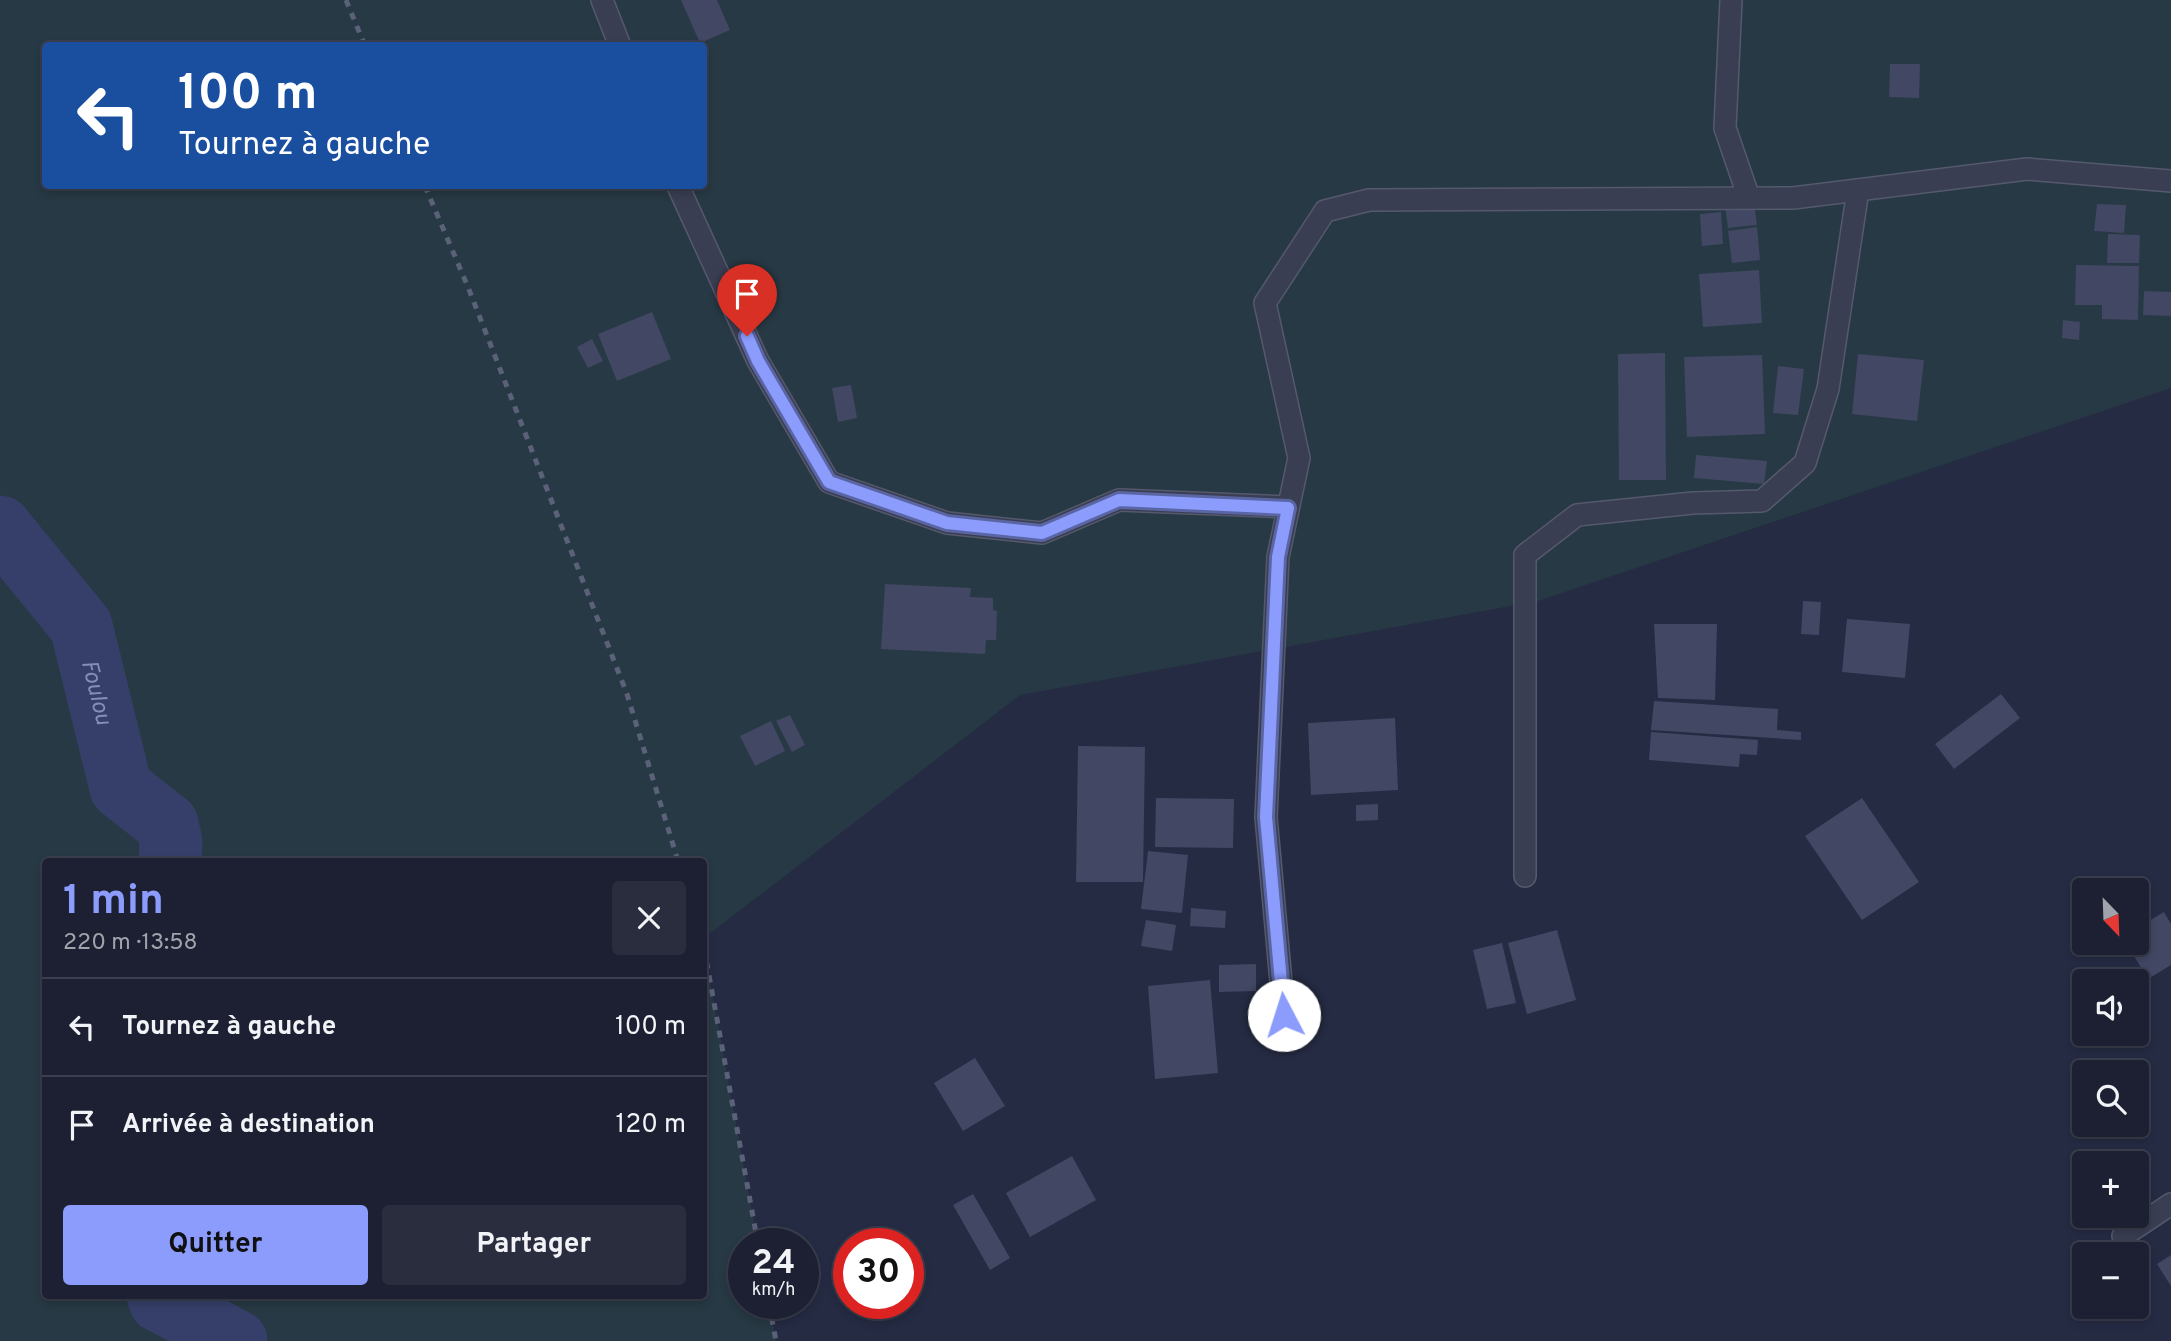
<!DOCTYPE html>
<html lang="fr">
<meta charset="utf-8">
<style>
:root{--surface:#1c2032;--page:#292d3e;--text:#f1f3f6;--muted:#a0a3ac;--line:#3a3e4d;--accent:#8b9cfd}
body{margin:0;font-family:Overpass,sans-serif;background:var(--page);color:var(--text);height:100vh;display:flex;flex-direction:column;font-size:26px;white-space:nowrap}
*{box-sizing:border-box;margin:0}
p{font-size:23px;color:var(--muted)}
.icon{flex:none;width:38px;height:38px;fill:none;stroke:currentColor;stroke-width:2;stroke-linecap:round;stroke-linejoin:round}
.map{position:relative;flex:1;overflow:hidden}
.panel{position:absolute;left:42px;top:858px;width:665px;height:441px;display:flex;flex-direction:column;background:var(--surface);border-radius:7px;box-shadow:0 4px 10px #0003,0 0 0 2px var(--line)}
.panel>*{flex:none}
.guide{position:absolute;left:42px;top:42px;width:665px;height:147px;border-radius:7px;box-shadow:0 4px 10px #0003,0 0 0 2px var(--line);background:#1a4fa0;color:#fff;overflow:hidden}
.needle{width:46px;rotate:157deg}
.controls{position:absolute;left:2072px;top:878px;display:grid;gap:14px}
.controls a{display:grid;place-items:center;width:77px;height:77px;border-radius:7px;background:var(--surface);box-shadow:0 4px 10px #0003,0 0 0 2px var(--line);font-size:35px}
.speed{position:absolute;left:728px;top:1228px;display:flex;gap:14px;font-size:35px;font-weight:700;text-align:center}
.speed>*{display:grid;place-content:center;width:91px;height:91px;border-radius:50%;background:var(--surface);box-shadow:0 4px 10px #0003,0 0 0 2px var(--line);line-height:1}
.speed small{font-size:18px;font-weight:400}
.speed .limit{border:10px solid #d22;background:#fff;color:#111}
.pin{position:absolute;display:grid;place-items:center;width:60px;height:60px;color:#fff;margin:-72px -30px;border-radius:50% 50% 50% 0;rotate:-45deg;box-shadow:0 0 7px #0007}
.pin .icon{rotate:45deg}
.me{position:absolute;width:77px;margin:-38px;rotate:355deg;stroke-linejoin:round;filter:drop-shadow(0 0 5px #0008)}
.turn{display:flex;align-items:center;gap:24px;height:147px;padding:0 21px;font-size:32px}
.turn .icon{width:91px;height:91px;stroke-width:2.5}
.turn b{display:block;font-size:49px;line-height:60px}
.round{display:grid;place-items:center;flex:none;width:74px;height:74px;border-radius:7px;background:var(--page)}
.overview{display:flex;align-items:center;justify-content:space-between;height:119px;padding:0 21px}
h1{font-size:42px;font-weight:700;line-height:52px;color:var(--accent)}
.button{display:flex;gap:14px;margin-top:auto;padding:14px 21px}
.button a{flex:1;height:80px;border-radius:7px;background:var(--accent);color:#111;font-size:28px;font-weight:700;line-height:80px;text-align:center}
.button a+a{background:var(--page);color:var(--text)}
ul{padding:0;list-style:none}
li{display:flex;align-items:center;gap:21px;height:98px;padding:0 21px;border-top:2px solid var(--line)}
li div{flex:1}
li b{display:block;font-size:26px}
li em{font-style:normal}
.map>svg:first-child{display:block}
</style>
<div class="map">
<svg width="2171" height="1341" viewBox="0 0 2171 1341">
<rect width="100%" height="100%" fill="#252b43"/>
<path fill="#273944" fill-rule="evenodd" d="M 0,0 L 2171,0 L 2171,388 L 1538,601 L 1020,695 L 704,938 L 704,861 L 46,861 L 46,1295 L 704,1295 L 704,948 L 758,1244 L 744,1244 L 744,1304 L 769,1304 L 776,1341 L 0,1341 ZM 46,46 L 704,46 L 704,186 L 46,186 Z"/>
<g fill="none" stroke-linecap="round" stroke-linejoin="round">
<g stroke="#363f69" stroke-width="63">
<path id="s1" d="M 0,527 L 81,626 L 121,788 L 167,824 L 171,842 L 170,861"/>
<path d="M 158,1295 L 160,1301 L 236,1341"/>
</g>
</g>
<path fill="#424763" d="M 681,0 L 717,0 L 730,30 L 700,43 Z
M 1890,64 L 1920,64 L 1919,98 L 1889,97 Z
M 1754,203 L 1757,225 L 1728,228 L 1725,206 Z
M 2097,204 L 2126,205 L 2124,233 L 2094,231 Z
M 1721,212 L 1723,244 L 1702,246 L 1700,214 Z
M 1757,227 L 1760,260 L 1732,263 L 1728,231 Z
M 2108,234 L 2140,235 L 2139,263 L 2107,263 Z
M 2076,265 L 2139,266 L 2138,320 L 2102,319 L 2102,305 L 2075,305 Z
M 1759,270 L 1762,323 L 1703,327 L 1699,274 Z
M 2144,291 L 2171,292 L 2171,316 L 2143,315 Z
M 652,312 L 671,359 L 617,381 L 598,334 Z
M 2063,320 L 2080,322 L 2079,340 L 2062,338 Z
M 592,339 L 603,361 L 588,368 L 577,347 Z
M 1665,353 L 1666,480 L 1619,480 L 1618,354 Z
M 1858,354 L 1924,360 L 1917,421 L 1852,414 Z
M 1762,355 L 1765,434 L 1687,437 L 1684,357 Z
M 1778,366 L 1804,369 L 1798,415 L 1773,413 Z
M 851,385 L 857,418 L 838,422 L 832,388 Z
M 1696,455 L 1767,461 L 1764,484 L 1694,478 Z
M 885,584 L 971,588 L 970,597 L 993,598 L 993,610 L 997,611 L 996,640 L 986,640 L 985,654 L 881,649 Z
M 1803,601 L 1821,602 L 1819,635 L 1801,634 Z
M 1847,619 L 1910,624 L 1905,678 L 1842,672 Z
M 1654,624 L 1717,624 L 1715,700 L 1658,698 Z
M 2001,694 L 2020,718 L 1954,769 L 1935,744 Z
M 1654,701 L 1778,709 L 1777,730 L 1801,732 L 1801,740 L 1651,730 Z
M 790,715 L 805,745 L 792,752 L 776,721 Z
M 1395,718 L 1398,790 L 1311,795 L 1308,723 Z
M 771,721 L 785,751 L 755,766 L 740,736 Z
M 1651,732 L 1758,740 L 1757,755 L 1740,754 L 1739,767 L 1649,760 Z
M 1078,746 L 1145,747 L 1143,882 L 1076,882 Z
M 1156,798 L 1234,799 L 1233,848 L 1155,847 Z
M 1862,798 L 1919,882 L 1862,920 L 1805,836 Z
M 1378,804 L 1378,820 L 1356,821 L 1356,805 Z
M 1148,851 L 1188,855 L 1182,913 L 1141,909 Z
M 1191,908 L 1226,911 L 1225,928 L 1190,926 Z
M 2164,912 L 2171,924 L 2171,965 L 2148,979 L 2126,943 L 2137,943 L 2137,928 Z
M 1146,920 L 1176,925 L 1172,951 L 1141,946 Z
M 1557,930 L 1576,1000 L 1527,1014 L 1508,943 Z
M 1502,943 L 1516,1003 L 1487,1009 L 1473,950 Z
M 1256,964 L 1256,991 L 1219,992 L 1219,965 Z
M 1210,980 L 1218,1073 L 1155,1079 L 1148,986 Z
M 975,1058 L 1005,1106 L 963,1131 L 934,1083 Z
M 1072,1156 L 1096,1200 L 1030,1237 L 1006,1193 Z
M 973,1194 L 1010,1258 L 990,1270 L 953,1205 Z
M 2171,1255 L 2171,1286 L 2157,1264 Z"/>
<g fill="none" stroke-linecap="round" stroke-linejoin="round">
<defs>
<path id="street" d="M 602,0 L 620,46
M 1731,0 L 1725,128 L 1749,198
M 678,186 L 758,361 L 829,482 L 947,523 L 1042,533 L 1119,500 L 1288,507
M 1525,876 L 1525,555 L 1577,515 L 1693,503 L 1762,501 L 1805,463 L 1828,389 L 1858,190
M 1284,1015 L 1266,817 L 1278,557 L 1299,458 L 1265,303 L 1325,211 L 1369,200 L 1793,198 L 2027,169 L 2171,181
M 2123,1236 L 2171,1204"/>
</defs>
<use href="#street" stroke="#55596d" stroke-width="24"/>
<use href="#street" stroke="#3a3e52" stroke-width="21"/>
<path stroke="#5b6179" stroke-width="5" stroke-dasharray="7 7" stroke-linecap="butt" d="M 346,0 L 365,46
M 425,186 L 468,287 L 627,694 L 678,861
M 704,948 L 758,1244
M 769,1304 L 776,1341"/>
</g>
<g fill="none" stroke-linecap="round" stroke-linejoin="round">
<defs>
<path id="route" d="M 747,336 L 758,361 L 829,482 L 947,523 L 1042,533 L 1119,500 L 1288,508 L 1278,557 L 1266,817 L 1284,1015"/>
</defs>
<use href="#route" stroke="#5a65a4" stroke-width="18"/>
<use href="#route" stroke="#8b9cfd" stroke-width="12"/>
</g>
<g text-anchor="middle" stroke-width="7" stroke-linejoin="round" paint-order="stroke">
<g font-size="23" font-style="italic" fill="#848eb9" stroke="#1e2338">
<text dy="8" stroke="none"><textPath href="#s1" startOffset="196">Foulou</textPath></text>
</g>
</g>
</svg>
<div class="controls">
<a><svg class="needle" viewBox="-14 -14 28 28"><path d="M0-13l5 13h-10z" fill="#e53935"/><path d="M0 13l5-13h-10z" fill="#a0a3ac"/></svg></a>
<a><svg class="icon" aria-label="sound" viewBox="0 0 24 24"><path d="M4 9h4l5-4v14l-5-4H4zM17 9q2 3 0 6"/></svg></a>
<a><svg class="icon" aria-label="search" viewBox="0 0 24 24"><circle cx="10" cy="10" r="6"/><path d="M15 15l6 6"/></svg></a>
<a>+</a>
<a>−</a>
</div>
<div class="speed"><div>24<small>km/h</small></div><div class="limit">30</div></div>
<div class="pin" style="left:747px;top:336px;background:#d93025"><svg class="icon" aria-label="arrive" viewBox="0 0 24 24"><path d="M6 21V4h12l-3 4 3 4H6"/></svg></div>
<svg class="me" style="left:1284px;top:1015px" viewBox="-20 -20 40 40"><circle r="19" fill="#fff"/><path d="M0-13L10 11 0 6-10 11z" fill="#8b9cfd"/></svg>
<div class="guide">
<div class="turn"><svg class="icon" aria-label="left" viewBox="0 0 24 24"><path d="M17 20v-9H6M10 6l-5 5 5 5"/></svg><div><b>100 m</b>Tournez à gauche</div></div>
</div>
<section class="panel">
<div class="overview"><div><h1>1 min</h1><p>220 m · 13:58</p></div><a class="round"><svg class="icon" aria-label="close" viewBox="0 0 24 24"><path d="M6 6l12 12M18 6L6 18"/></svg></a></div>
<ul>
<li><svg class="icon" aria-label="left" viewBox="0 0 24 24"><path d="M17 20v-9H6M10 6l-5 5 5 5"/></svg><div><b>Tournez à gauche</b></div><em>100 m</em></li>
<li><svg class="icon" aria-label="arrive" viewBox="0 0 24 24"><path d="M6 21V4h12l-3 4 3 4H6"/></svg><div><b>Arrivée à destination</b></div><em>120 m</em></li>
</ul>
<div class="button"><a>Quitter</a><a>Partager</a></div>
</section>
</div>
